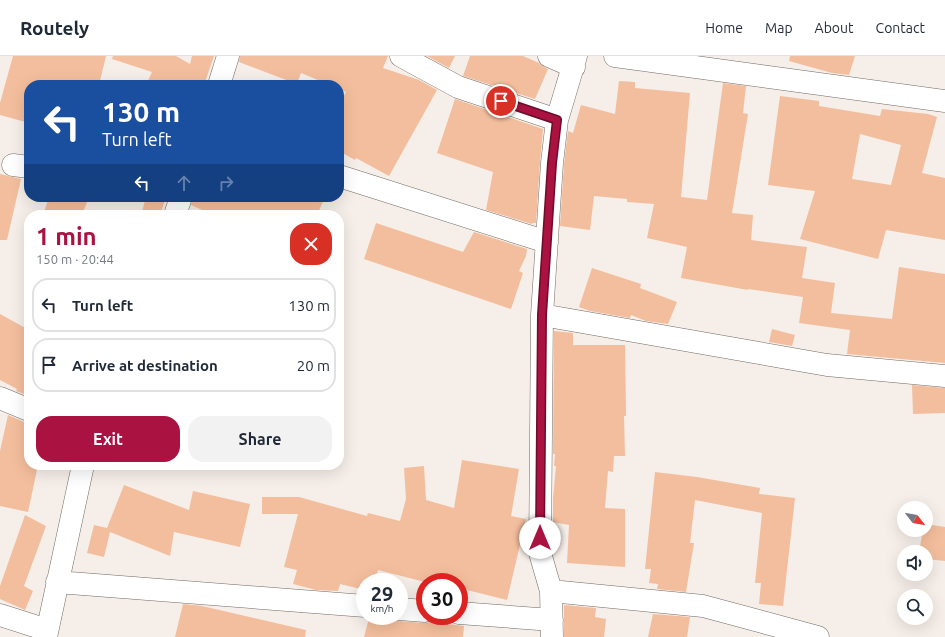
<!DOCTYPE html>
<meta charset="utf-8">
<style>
:root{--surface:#fff;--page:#f2f2f3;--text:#1f2937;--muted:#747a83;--line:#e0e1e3;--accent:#a91241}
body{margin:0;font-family:Ubuntu,sans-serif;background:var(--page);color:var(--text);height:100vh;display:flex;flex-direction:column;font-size:15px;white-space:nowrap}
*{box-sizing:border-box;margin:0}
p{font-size:13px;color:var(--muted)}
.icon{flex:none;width:22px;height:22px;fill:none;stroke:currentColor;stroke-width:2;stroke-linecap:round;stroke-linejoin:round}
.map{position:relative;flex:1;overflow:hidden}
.sheet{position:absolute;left:24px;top:154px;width:320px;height:260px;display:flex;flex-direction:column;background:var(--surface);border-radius:16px;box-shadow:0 4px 16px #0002}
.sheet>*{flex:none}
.top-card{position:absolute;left:24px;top:24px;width:320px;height:122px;border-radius:16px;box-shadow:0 4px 16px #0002;background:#1a4fa0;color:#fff;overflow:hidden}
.needle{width:26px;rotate:121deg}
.tools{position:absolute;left:897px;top:445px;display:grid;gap:8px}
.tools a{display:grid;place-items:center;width:36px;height:36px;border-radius:50%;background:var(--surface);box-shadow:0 4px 16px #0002;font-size:20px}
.speed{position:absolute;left:356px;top:517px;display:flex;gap:8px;font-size:20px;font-weight:700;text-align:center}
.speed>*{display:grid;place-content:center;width:52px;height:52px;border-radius:50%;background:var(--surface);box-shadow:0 4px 16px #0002;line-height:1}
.speed small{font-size:10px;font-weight:400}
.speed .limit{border:6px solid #d22;background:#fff;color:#111}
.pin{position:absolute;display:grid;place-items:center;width:34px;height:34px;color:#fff;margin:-17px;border:2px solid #fff;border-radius:50%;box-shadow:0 1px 4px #0007}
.me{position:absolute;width:44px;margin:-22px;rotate:0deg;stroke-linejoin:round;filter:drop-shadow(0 0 3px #0008)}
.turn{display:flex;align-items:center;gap:14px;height:84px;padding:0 12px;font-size:18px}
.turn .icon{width:52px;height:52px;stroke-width:2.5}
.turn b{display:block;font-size:28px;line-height:34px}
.lanes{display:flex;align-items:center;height:38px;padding:0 12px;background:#0003;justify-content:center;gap:20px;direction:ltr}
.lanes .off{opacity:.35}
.round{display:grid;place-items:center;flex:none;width:42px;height:42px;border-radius:16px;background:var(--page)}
.summary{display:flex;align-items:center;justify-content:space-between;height:68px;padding:0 12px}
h1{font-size:24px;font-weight:600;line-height:30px;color:var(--accent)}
.primary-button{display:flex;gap:8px;margin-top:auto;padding:8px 12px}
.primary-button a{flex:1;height:46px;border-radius:16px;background:var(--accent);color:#fff;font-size:16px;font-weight:600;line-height:46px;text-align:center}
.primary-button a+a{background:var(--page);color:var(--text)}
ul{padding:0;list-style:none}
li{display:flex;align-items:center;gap:12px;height:54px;margin:0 8px 6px;padding:0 4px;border:2px solid var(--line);border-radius:16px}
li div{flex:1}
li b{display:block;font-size:15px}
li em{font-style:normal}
header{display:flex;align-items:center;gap:24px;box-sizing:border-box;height:56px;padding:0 20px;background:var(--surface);border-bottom:1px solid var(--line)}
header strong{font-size:19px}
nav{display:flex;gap:22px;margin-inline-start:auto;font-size:14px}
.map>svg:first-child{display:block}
</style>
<header>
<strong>Routely</strong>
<nav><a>Home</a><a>Map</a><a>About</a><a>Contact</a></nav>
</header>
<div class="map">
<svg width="945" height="581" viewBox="0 0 945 581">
<rect width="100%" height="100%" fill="#f6eee8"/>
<path fill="#f3be9d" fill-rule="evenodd" d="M 13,0 L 106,0 L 99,29 L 29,29 L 29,67 L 0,59 L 0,47 Z
M 113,0 L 176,0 L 190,8 L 192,0 L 214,0 L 204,29 L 146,29 L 152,16 L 112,3 Z
M 240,0 L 388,0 L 383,12 L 419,24 L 437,34 L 389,120 L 356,102 L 355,104 L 339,95 L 339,48 L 346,36 L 339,33 L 339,29 L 330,29 L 301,17 L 297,28 L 239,6 Z
M 427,0 L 455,0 L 449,12 Z
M 470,0 L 523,0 L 539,7 L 544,11 L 548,13 L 535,43 L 463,20 Z
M 790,0 L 855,0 L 849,19 L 832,17 L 789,5 Z
M 619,25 L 635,26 L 635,32 L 690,37 L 681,141 L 707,144 L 723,27 L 746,30 L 743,57 L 748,58 L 732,157 L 753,159 L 751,184 L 807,191 L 802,222 L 835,227 L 831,257 L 892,263 L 899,211 L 945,218 L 945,307 L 847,298 L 850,274 L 799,267 L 803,241 L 748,233 L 748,234 L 681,222 L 687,191 L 647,182 L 654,148 L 627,146 L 627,143 L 594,140 L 590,174 L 560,170 L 564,108 L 568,75 L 573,77 L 581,49 L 615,58 Z
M 780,40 L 819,45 L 819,50 L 880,60 L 882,53 L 928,58 L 937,61 L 922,117 L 945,122 L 945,184 L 886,174 L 878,203 L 800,183 L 815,135 L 768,129 ZM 860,78 L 901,89 L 891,129 L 852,123 Z
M 455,43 L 543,73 L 540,106 L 536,167 L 533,167 L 532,168 L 486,154 L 493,116 L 437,97 Z
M 0,118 L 21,123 L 7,184 L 0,184 Z
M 49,141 L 89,141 L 82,159 L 43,159 Z
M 146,141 L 166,141 L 160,159 L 141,159 Z
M 193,141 L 325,141 L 317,159 L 213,159 L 191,149 Z
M 376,167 L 463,196 L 474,176 L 527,193 L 526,200 L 519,215 L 523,217 L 511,253 L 364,203 Z
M 592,212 L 641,228 L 640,232 L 677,246 L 668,268 L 646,265 L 631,259 L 630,262 L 590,255 L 579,251 Z
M 0,258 L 29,274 L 29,340 L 16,335 L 17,333 L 0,324 Z
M 772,273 L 795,279 L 792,290 L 769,286 Z
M 554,275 L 573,277 L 573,289 L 625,289 L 626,360 L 624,360 L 625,400 L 614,400 L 613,416 L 608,415 L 605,452 L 625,453 L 625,511 L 567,507 L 569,469 L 553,466 L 553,442 L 556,410 L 554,410 L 555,398 L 553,398 Z
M 912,329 L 945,332 L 945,357 L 913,358 Z
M 8,359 L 24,366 L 29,366 L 29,409 L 38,409 L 28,456 L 0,450 L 0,395 Z
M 462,404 L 519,413 L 511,460 L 526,463 L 507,544 L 459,532 L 459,526 L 425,526 L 378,514 L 375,526 L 365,526 L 365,534 L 340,528 L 338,535 L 316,534 L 293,528 L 297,514 L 284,511 L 298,458 L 262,458 L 262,441 L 299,441 L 367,460 L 368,457 L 400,465 L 406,443 L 404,412 L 424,410 L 426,444 L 454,452 Z
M 655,416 L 697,421 L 760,432 L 759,438 L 795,442 L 783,550 L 759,548 L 761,527 L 755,527 L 762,457 L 695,444 L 690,487 L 694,487 L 686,536 L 657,533 L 658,528 L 649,527 L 651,513 L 645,513 Z
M 124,429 L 189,454 L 193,435 L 250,448 L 240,491 L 174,476 L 170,500 L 110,476 L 104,501 L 87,497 L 94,469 L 107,472 Z
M 25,459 L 46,470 L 24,530 L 33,535 L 25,554 L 0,543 L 0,530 Z
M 926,468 L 945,471 L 945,505 L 926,503 L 926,496 L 919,496 L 923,474 L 926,474 Z
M 183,548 L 202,550 L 306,574 L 305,581 L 175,581 Z
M 564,549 L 596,552 L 595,561 L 606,563 L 604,581 L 564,581 Z
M 653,558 L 690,561 L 687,581 L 648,581 Z
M 372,560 L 377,560 L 391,563 L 398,565 L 424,567 L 431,566 L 464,570 L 463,581 L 364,581 L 369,562 Z"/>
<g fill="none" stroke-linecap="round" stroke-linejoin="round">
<defs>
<path id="street" d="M 401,0 L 458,31 L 557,64
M 549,0 L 574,11
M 615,0 L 945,45
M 219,29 L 228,0
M 13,109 L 29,111
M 339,120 L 547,186
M 175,159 L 181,141
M 542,259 L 827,309 L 945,320
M 0,342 L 29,354
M 57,526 L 365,550
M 551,535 L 703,550 L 818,581
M 399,553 L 425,555
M 459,557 L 552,564
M 0,559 L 47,574
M 46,581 L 83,409
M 552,581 L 551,535 L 540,497 L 542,259 L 552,107 L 557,64 L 576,0"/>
</defs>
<use href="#street" stroke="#726a65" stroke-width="23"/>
<use href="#street" stroke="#fff" stroke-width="22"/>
</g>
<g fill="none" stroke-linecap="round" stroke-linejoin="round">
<defs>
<path id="route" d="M 501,45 L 557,64 L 552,107 L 542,259 L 540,482"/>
</defs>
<use href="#route" stroke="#6e0c2a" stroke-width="10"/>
<use href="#route" stroke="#a91241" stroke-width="7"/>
</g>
</svg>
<div class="tools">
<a><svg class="needle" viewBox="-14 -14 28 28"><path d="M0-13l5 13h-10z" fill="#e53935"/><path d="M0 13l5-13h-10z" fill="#747a83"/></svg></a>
<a><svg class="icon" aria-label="sound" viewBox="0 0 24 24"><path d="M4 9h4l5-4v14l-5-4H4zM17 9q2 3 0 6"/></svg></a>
<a><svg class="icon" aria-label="search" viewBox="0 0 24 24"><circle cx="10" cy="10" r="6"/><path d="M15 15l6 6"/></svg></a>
</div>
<div class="speed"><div>29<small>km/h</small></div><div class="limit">30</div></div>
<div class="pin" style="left:501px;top:45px;background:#d93025"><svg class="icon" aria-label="arrive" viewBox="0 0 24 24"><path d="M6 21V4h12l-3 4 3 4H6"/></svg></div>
<svg class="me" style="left:540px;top:482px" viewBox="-20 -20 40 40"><circle r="19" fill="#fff"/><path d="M0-13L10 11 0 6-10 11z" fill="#a91241"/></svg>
<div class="top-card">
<div class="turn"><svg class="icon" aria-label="left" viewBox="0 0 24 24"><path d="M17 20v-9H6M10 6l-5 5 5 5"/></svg><div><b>130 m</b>Turn left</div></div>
<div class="lanes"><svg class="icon" aria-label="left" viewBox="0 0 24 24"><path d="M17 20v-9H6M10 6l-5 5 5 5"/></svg><svg class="icon off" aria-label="ahead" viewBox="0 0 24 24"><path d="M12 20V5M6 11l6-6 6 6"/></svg><svg class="icon off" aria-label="right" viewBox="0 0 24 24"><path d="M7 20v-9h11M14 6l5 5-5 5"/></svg></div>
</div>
<section class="sheet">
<div class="summary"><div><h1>1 min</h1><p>150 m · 20:44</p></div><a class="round" style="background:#d93025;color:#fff"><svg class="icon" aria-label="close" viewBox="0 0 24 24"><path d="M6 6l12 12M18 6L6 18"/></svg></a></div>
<ul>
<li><svg class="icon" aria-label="left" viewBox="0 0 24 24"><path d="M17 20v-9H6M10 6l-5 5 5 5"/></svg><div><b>Turn left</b></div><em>130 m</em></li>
<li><svg class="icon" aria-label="arrive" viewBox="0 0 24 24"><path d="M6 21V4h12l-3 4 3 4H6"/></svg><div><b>Arrive at destination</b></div><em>20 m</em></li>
</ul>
<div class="primary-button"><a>Exit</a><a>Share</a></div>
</section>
</div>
